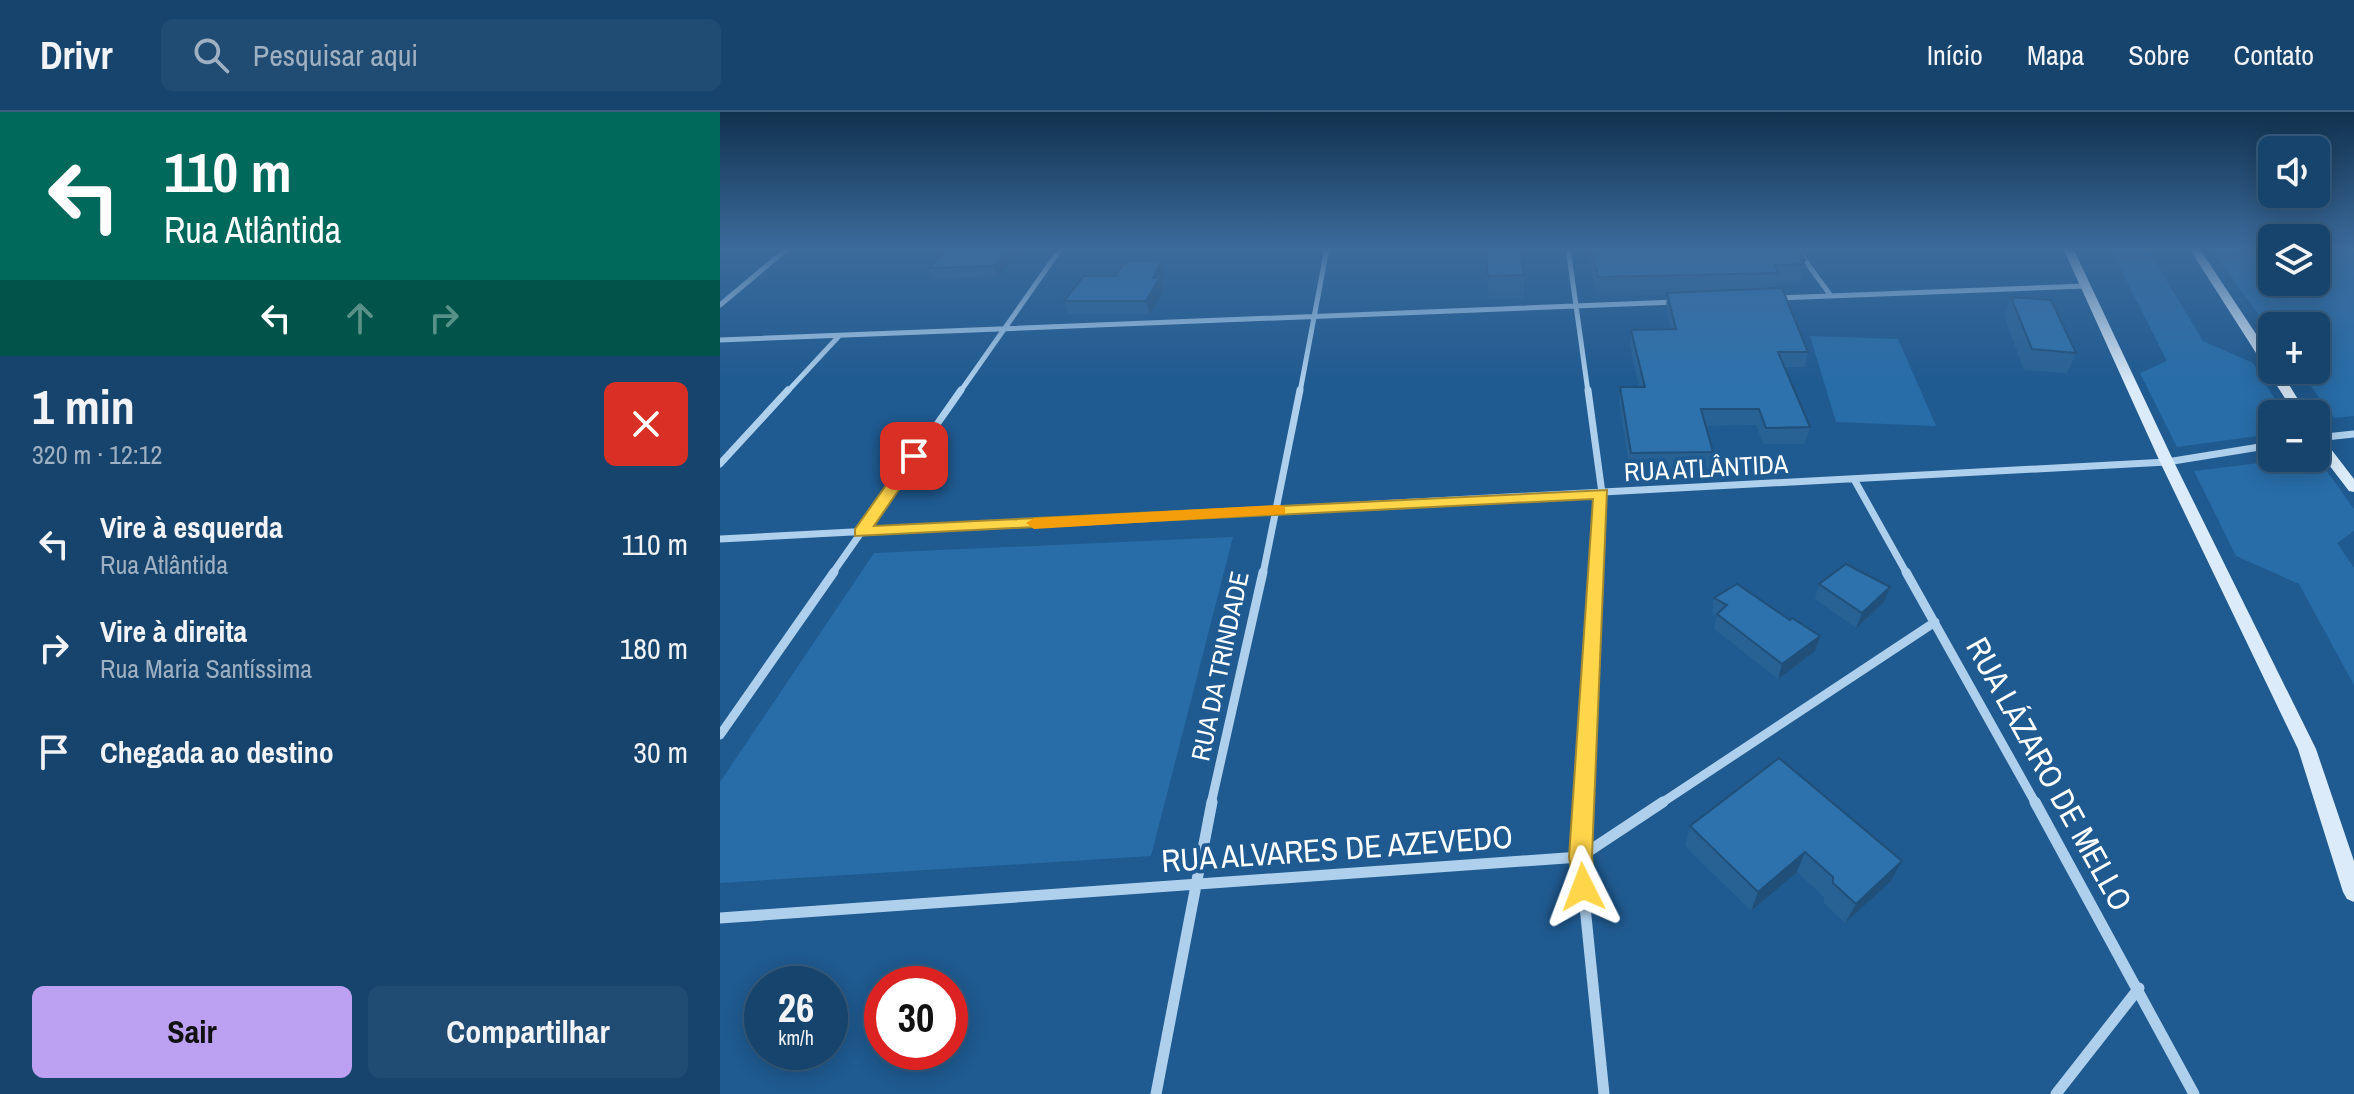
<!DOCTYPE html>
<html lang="pt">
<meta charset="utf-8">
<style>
:root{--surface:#17446c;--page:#204b72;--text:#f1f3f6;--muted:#9eb0c2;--line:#365c7f;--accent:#bca0f2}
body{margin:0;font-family:"Archivo Narrow",sans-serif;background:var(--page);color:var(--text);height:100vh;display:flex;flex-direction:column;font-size:30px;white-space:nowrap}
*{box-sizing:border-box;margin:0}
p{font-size:26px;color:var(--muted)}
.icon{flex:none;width:44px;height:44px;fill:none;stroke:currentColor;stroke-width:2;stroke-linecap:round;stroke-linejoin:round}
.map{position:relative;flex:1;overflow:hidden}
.sheet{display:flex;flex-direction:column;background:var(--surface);width:720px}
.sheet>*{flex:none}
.hud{background:#00695c;color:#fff;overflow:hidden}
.buttons{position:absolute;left:1538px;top:24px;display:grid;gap:16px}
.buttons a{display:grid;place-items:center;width:72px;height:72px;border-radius:12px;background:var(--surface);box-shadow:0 4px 20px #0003,0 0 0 2px var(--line);font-size:40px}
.speed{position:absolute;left:24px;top:854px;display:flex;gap:16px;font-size:40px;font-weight:700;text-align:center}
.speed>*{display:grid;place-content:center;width:104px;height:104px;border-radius:50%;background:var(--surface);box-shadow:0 4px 20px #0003,0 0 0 2px var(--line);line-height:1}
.speed small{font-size:20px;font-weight:400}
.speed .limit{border:12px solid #d22;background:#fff;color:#111}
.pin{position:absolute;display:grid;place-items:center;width:68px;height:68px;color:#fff;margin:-34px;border-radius:16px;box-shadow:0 4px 12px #0006}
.me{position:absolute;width:88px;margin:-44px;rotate:357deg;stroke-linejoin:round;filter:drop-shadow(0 0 6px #0008)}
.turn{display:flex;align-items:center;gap:28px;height:168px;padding:0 32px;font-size:36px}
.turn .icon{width:104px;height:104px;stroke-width:2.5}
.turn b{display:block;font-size:56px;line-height:68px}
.lanes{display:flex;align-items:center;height:76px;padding:0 32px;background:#0003;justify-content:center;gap:40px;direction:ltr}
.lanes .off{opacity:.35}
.round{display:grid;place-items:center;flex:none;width:84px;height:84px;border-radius:12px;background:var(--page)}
.overview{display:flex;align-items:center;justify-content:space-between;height:136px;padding:0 32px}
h1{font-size:48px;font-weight:800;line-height:60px}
.button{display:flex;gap:16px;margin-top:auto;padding:16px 32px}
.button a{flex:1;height:92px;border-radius:12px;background:var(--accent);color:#111;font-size:32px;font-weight:800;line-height:92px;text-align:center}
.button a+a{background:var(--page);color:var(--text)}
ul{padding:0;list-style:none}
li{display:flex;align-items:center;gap:24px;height:104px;padding:0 32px}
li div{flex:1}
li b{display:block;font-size:30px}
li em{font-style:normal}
header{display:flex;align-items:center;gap:48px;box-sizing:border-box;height:112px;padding:0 40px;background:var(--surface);border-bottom:2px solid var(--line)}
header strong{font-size:38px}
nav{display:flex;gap:44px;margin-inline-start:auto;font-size:28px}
.search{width:560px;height:72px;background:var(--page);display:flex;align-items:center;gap:20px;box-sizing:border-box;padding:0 28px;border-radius:12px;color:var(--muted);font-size:30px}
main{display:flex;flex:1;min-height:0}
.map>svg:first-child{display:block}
</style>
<header>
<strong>Drivr</strong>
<div class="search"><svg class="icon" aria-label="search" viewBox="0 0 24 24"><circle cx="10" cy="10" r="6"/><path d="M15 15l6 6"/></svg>Pesquisar aqui</div>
<nav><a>Início</a><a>Mapa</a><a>Sobre</a><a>Contato</a></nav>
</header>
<main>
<section class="sheet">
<div class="hud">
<div class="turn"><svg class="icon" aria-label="left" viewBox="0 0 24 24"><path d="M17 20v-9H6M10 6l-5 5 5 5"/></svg><div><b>110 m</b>Rua Atlântida</div></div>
<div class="lanes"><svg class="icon" aria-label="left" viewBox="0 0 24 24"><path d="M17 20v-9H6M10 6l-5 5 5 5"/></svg><svg class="icon off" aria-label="ahead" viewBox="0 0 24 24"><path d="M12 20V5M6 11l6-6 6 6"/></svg><svg class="icon off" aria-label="right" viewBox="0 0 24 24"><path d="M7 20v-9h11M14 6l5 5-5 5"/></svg></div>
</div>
<div class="overview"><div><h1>1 min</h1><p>320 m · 12:12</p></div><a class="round" style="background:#d93025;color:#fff"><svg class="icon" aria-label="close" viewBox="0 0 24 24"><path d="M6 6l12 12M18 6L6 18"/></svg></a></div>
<ul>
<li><svg class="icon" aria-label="left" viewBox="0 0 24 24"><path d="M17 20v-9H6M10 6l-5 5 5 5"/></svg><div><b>Vire à esquerda</b><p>Rua Atlântida</p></div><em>110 m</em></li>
<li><svg class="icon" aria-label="right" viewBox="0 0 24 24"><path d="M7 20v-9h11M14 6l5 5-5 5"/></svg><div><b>Vire à direita</b><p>Rua Maria Santíssima</p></div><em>180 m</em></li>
<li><svg class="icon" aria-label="arrive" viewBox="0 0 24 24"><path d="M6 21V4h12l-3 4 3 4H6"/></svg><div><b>Chegada ao destino</b></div><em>30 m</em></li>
</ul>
<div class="button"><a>Sair</a><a>Compartilhar</a></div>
</section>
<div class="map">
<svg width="1634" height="982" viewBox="0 0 1634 982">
<rect width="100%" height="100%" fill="#1f5a90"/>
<path fill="#286da8" d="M 1390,136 L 1427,136 L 1483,229 L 1533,251 L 1564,302 L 1552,302 L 1552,322 L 1457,335 L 1420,261 L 1447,249 Z
M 1490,136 L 1552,136 L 1552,170 L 1596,170 L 1596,136 L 1634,136 L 1634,304 L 1614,306 L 1579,258 L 1596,258 L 1596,214 L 1552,214 L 1552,221 Z
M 1090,224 L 1178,227 L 1216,314 L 1116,310 Z
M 1596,344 L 1634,397 L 1634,419 L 1617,431 L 1634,456 L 1634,573 L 1579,472 L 1516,444 L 1474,359 Z
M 513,425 L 431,744 L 0,771 L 0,670 L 154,441 Z"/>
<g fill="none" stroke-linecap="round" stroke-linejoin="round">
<path stroke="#aed0ed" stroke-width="5" d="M 848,136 L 868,280
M 1076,136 L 1111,184
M 1058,186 L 1365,174
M 0,193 L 68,136
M 0,228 L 956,190
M 67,280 L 119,224
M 240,280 L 341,136
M 580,280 L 607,136"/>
<path stroke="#aed0ed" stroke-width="7" d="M 868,278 L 882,381 L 877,462
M 1596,326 L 1634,322
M 0,352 L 68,278
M 1135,369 L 1187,462
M 0,427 L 1447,350 L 1552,333
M 112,462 L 241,278
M 543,462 L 580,278"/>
<path stroke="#aed0ed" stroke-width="9" d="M 1186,460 L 1316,692
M 0,623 L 114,460
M 491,692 L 543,460
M 863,692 L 877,460
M 940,692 L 1215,510"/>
<path stroke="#aed0ed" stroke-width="11" d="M 863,690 L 860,745 L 884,982
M 1315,690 L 1474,982
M 0,806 L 860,745 L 943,690
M 436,982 L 492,690
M 1336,982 L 1419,876"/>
<path fill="#dbebfa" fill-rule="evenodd" d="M 1343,136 L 1353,136 L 1454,350 L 1596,637 L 1634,749 L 1634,790 L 1627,787 L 1623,780 L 1578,637 L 1440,350 Z
M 1469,136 L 1479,136 L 1552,246 L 1552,258 L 1560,258 L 1587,302 L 1575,302 Z
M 1596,323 L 1601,324 L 1634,367 L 1634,380 L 1629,379 L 1596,336 Z"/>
</g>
<path fill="#286295" d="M 227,136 L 305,136 L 278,164 L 215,167 L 209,156 Z
M 764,136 L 800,136 L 804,163 L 804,186 L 769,187 Z
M 867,136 L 1077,136 L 1085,148 L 1080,171 L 1056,172 L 1055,177 L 1088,240 L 1085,255 L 1065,255 L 1090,315 L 1085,332 L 1043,332 L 1036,313 L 986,314 L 993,340 L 990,356 L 910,358 L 899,291 L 900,275 L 919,275 L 910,234 L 911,218 L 951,217 L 946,196 L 947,183 L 877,184 Z
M 445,162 L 441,169 L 444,178 L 430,202 L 349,202 L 344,189 Z
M 1291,185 L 1356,241 L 1347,261 L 1304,258 L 1284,204 Z
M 1099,472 L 1164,490 L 1136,516 L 1095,487 Z
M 994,486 L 1070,508 L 1100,524 L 1095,539 L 1058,567 L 994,517 L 997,504 L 992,501 Z
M 970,714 L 1182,749 L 1171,769 L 1125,811 L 1104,791 L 1104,785 L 1077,760 L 1031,799 L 965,734 Z"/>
<path fill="#205079" d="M 291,136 L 305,136 L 278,164 L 274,154 Z
M 441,149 L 445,162 L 441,169 L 444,178 L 430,202 L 426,189 L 433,166 Z
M 1170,475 L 1164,490 L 1136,516 L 1142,501 Z
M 1100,524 L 1095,539 L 1058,567 L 1062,552 Z
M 1085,740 L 1077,760 L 1031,799 L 1038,780 Z
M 1182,749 L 1171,769 L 1125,811 L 1136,792 Z"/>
<path fill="#2e72ad" stroke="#205079" stroke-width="2" d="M 227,136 L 291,136 L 274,154 L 209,156 Z
M 765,136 L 800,136 L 804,163 L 768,164 Z
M 871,136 L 1077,136 L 1085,148 L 1081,148 L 1084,152 L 1055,153 L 1058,161 L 878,165 Z
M 406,149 L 441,149 L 433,166 L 440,165 L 426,189 L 344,189 L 364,164 L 395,164 Z
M 1062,176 L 1088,240 L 1058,240 L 1090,315 L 1046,316 L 1039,297 L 981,297 L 993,340 L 911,341 L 900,275 L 925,275 L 911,218 L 956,217 L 947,181 Z
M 1291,185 L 1331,188 L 1356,241 L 1312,237 Z
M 1126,452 L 1170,475 L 1142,501 L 1099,472 Z
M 1017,472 L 1070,508 L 1072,506 L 1100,524 L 1062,552 L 997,502 L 1007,493 L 994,486 Z
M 1059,646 L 1182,749 L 1136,792 L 1113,771 L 1113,765 L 1085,740 L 1038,780 L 970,714 Z"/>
<linearGradient id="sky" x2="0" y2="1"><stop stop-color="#11324f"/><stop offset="0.5" stop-color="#3c6b9c"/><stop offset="1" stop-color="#3c6b9c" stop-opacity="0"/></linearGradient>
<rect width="1634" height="273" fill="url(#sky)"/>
<path fill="#ffd54a" stroke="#a68a30" stroke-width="2" d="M 194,340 L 202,344 L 154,414 L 887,378 L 872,745 L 875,775 L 872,783 L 863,786 L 855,783 L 849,745 L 873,387 L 135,424 L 135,417 L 189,341 Z"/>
<path fill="#f59e0b" d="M 559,393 L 565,395 L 565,402 L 314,417 L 306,411 L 314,406 Z"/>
<g text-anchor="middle" stroke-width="8" stroke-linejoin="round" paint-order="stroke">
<g font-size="26" fill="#fff" stroke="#1f5a90">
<text transform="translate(986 356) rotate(-3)" y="9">RUA ATLÂNTIDA</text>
<text transform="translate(500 554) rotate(-78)" y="9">RUA DA TRINDADE</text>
</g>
<g font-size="32" fill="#fff" stroke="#1f5a90">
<text transform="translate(1329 662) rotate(61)" y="11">RUA LÁZARO DE MELLO</text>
<text transform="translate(617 737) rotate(-4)" y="11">RUA ALVARES DE AZEVEDO</text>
</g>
</g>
</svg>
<div class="buttons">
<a><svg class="icon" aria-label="sound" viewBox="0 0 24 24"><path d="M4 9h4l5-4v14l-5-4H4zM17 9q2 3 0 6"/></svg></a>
<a><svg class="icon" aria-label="layers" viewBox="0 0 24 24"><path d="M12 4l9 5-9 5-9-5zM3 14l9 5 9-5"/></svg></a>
<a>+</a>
<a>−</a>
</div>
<div class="speed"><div>26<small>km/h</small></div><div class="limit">30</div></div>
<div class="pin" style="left:194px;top:344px;background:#d93025"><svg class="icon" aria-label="arrive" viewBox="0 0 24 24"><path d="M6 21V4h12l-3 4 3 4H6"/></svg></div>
<svg class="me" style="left:863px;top:775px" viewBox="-20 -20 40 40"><path d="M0-17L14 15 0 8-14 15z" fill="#ffd54a" stroke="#fff" stroke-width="4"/></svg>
</div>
</main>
